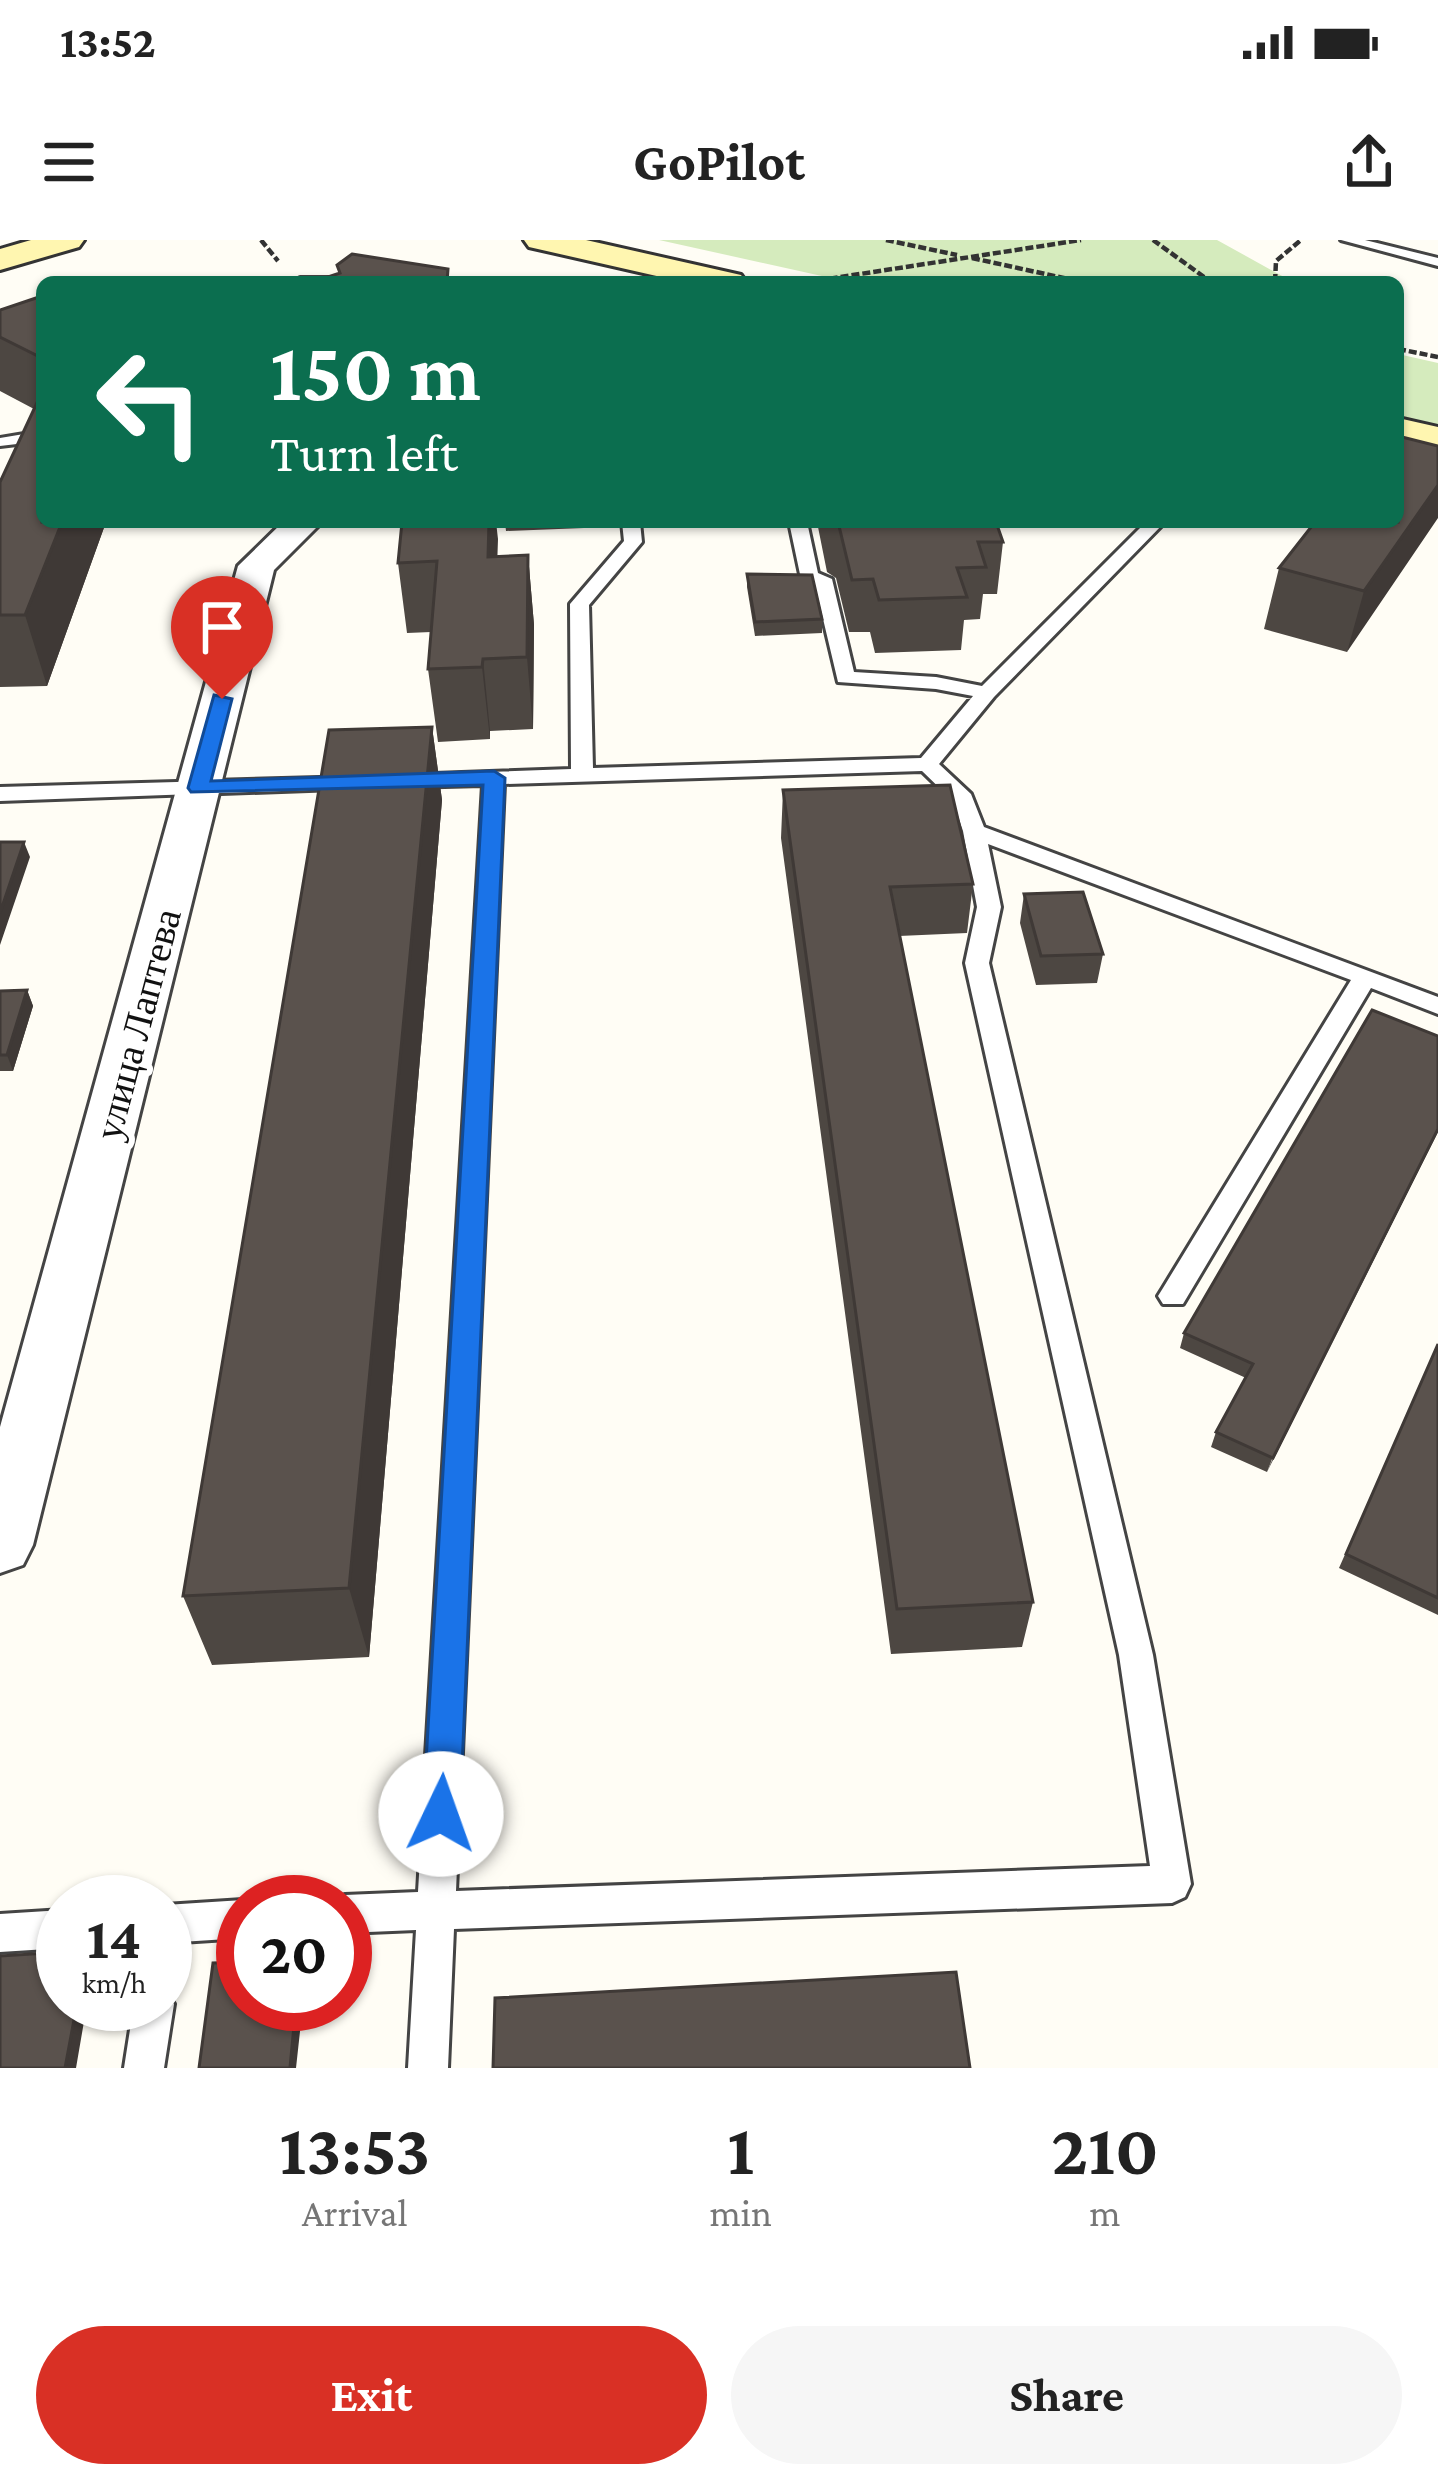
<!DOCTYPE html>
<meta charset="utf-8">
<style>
:root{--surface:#fff;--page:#f6f6f6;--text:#222;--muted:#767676;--accent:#d93025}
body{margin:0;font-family:"Crimson Pro",serif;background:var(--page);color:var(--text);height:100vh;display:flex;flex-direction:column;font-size:45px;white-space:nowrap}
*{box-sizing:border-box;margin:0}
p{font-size:39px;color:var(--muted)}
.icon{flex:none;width:66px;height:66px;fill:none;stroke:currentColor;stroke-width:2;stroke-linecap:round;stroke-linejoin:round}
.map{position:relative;height:1828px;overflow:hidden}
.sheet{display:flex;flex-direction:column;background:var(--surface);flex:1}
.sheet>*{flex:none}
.guide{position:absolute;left:36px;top:36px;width:1368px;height:252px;border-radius:18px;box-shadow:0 3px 9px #0004;background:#0b6e4f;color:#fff;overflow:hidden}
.speed{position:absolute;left:36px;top:1635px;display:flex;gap:24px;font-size:60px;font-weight:700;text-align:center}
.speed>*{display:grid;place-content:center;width:156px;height:156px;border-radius:50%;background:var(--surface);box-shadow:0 3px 9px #0004;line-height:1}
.speed small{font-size:30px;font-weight:400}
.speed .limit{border:18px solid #d22;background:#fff;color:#111}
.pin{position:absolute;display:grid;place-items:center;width:102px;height:102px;color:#fff;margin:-123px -51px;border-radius:50% 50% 50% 0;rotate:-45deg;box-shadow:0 0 12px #0007}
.pin .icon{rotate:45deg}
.me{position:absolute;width:132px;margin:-66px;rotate:3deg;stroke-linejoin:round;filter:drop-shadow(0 0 9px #0008)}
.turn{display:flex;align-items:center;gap:42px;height:252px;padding:0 36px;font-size:54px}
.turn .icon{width:156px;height:156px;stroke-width:2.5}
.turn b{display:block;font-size:84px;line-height:102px}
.eta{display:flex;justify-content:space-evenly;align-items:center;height:204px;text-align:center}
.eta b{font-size:72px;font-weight:700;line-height:84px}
.cta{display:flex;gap:24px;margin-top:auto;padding:24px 36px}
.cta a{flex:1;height:138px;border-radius:72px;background:var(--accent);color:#fff;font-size:48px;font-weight:700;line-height:138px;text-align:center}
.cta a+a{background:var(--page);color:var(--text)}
.status{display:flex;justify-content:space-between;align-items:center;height:84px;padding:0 60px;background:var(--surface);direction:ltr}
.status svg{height:33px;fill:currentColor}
header{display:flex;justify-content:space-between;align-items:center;height:156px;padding:0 36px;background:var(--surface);font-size:54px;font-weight:700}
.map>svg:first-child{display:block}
</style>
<div class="status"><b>13:52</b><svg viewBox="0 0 49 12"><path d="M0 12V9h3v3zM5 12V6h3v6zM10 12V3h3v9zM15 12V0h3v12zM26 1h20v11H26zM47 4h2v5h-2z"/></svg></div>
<header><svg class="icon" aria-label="menu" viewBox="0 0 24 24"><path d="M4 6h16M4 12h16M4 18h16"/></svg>GoPilot<svg class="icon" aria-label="share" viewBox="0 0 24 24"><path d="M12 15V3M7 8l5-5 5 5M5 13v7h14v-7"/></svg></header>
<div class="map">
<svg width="1438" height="1828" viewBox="0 0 1438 1828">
<rect width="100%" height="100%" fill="#fffdf5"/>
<path fill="#d5ebbd" d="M 659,0 L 1217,0 L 1293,42 L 849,42 Z
M 1398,114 L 1438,123 L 1438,187 L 1398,177 Z"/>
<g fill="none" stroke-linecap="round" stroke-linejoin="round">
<defs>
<path id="lane" d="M 1341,0 L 1365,0 L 1438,18 L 1438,26 Z
M 300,38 L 331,38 L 338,42 L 293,42 Z
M 42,191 L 42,201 L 0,206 L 0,198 Z
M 622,282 L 640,282 L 642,302 L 589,365 L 593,528 L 921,518 L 973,456 L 936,449 L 838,442 L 815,345 L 801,339 L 789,282 L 807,282 L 818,333 L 832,339 L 854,432 L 936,437 L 982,446 L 1146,282 L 1165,282 L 994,457 L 939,524 L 971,554 L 984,587 L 1438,757 L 1438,774 L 1371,748 L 1183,1064 L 1163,1064 L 1158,1056 L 1163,1048 L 1351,740 L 988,604 L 1001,667 L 989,723 L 1153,1415 L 1191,1644 L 1185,1657 L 1172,1663 L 454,1689 L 448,1828 L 408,1828 L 416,1690 L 345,1693 L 345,1662 L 331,1662 L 345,1655 L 418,1652 L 483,545 L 406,547 L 395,541 L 406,535 L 571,529 L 570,364 L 624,301 ZM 922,531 L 953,561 L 963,591 L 977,667 L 965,723 L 1119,1415 L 1150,1626 L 456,1651 L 504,544 Z
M 356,537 L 367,543 L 364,548 L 0,561 L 0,547 Z
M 243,1660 L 248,1662 L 243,1662 L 243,1698 L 165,1703 L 165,1665 Z
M 63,1670 L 63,1708 L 0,1712 L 0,1674 Z
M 165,1749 L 174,1764 L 164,1828 L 124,1828 L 134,1764 L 165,1764 Z"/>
<path id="street" d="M 283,282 L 322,282 L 274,330 L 33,1305 L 23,1325 L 0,1333 L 0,1187 L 238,326 Z"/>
<path id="secondary" d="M 31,0 L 84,0 L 79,7 L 0,30 L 0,9 Z
M 524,0 L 586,0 L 741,35 L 746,42 L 683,42 L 529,7 Z
M 1398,178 L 1438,187 L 1438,211 L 1398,202 Z"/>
</defs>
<use href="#lane" stroke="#444" stroke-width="6"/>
<use href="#street" stroke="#444" stroke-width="6"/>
<use href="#secondary" stroke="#333" stroke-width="6"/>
<path stroke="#333" stroke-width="4.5" stroke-dasharray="8 3" stroke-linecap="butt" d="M 261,0 L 278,21
M 886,0 L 957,15
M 1153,0 L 1211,42
M 972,18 L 1082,42
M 808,42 L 1081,0
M 1275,42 L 1276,21 L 1301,0
M 1398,109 L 1438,117"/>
<use href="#lane" fill="#fff" fill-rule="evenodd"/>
<use href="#street" fill="#fff" fill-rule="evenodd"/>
<use href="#secondary" fill="#fff6b0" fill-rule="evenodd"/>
</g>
<path fill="#4d4742" d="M 42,59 L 42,282 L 106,282 L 47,446 L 0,447 L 0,242 L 34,169 L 0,151 L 0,70 Z
M 1438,206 L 1347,412 L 1264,389 L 1279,328 Z
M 402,282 L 496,282 L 497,317 L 528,315 L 534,385 L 533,489 L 490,491 L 490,499 L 438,502 L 428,429 L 431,392 L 407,393 L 398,323 Z
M 505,282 L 584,282 L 584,288 L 506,291 Z
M 817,282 L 996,282 L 1003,302 L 997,354 L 983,354 L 980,379 L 964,380 L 961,410 L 875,413 L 870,392 L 849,392 L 836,338 L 827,332 Z
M 747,334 L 822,379 L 822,393 L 755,396 L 747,347 Z
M 432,487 L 442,560 L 369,1417 L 212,1425 L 183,1356 Z
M 783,550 L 973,644 L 967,693 L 899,696 L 1033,1362 L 1022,1407 L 891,1414 L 781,598 Z
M 1024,654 L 1103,714 L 1097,743 L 1036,745 L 1020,683 Z
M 27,750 L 33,766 L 13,831 L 0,831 L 0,751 Z
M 1438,796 L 1267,1232 L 1211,1207 L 1216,1192 L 1246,1138 L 1180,1108 L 1184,1093 Z
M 1438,1104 L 1438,1375 L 1339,1328 Z"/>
<path fill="#3f3936" d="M 1438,245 L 1438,278 L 1347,412 L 1364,351 Z
M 62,282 L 106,282 L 47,446 L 25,375 Z
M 489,282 L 496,282 L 498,299 L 495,387 L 488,317 Z
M 528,315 L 534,385 L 533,489 L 527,417 Z
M 483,419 L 490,491 L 490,499 L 482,427 Z
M 432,487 L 442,560 L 369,1417 L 349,1348 Z
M 24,602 L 30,617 L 0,705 L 0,673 Z
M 27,750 L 33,766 L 13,831 L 7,815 Z
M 1438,889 L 1438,892 L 1267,1232 L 1273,1218 Z
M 77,1764 L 87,1764 L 76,1828 L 65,1828 Z
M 296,1764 L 303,1764 L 296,1828 L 290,1828 Z"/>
<path fill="#5a524d" stroke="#3f3936" stroke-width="3" d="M 352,14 L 448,29 L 447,42 L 313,42 L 340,33 L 337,25 Z
M 39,57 L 42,59 L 42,118 L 0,97 L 0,70 Z
M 42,152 L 42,282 L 62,282 L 25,375 L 0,375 L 0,242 Z
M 1398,196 L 1438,206 L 1438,245 L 1364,351 L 1279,328 L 1315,282 L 1398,282 Z
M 402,282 L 489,282 L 488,317 L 528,315 L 527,417 L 483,419 L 482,427 L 428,429 L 437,321 L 398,323 Z
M 832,282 L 996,282 L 1003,302 L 978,302 L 986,327 L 957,328 L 967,357 L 879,360 L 873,339 L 852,340 L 839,286 Z
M 747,334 L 812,335 L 822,379 L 755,382 Z
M 432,487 L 349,1348 L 183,1356 L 329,490 Z
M 950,545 L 973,644 L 890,647 L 1033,1362 L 897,1369 L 783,550 Z
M 0,602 L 24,602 L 0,673 Z
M 1083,652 L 1103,714 L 1041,716 L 1024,654 Z
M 27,750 L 7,815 L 0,815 L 0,751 Z
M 1372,770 L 1438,796 L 1438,889 L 1273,1218 L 1216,1192 L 1253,1124 L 1184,1093 Z
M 1438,1104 L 1438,1358 L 1346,1314 Z
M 63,1712 L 63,1764 L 77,1764 L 65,1828 L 0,1828 L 0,1716 Z
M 243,1722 L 243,1764 L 296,1764 L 290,1828 L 199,1828 L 213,1723 Z
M 956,1732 L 970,1828 L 493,1828 L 495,1758 Z"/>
<path fill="#1a73e8" stroke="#114b97" stroke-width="3" d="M 214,455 L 232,459 L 211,541 L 494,531 L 505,538 L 460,1574 L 454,1587 L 441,1592 L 428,1587 L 423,1574 L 483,545 L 191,552 L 188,548 Z"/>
<g text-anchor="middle" stroke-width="12" stroke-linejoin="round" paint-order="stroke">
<g font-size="39" fill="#111" stroke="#fff">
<text transform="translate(137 784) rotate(-75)" y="14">улица Лаптева</text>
</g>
</g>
</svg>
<div class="speed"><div>14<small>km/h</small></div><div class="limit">20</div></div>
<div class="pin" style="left:222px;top:459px;background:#d93025"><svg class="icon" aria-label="arrive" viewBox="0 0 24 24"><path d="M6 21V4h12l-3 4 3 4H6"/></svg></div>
<svg class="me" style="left:441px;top:1574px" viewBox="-20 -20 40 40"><circle r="19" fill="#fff"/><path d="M0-13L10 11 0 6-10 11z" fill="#1a73e8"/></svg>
<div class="guide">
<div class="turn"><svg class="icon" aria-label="left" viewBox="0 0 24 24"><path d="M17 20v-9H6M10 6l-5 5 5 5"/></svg><div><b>150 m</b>Turn left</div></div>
</div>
</div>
<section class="sheet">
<div class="eta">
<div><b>13:53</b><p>Arrival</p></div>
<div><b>1</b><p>min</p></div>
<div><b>210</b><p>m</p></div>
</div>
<div class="cta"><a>Exit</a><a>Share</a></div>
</section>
